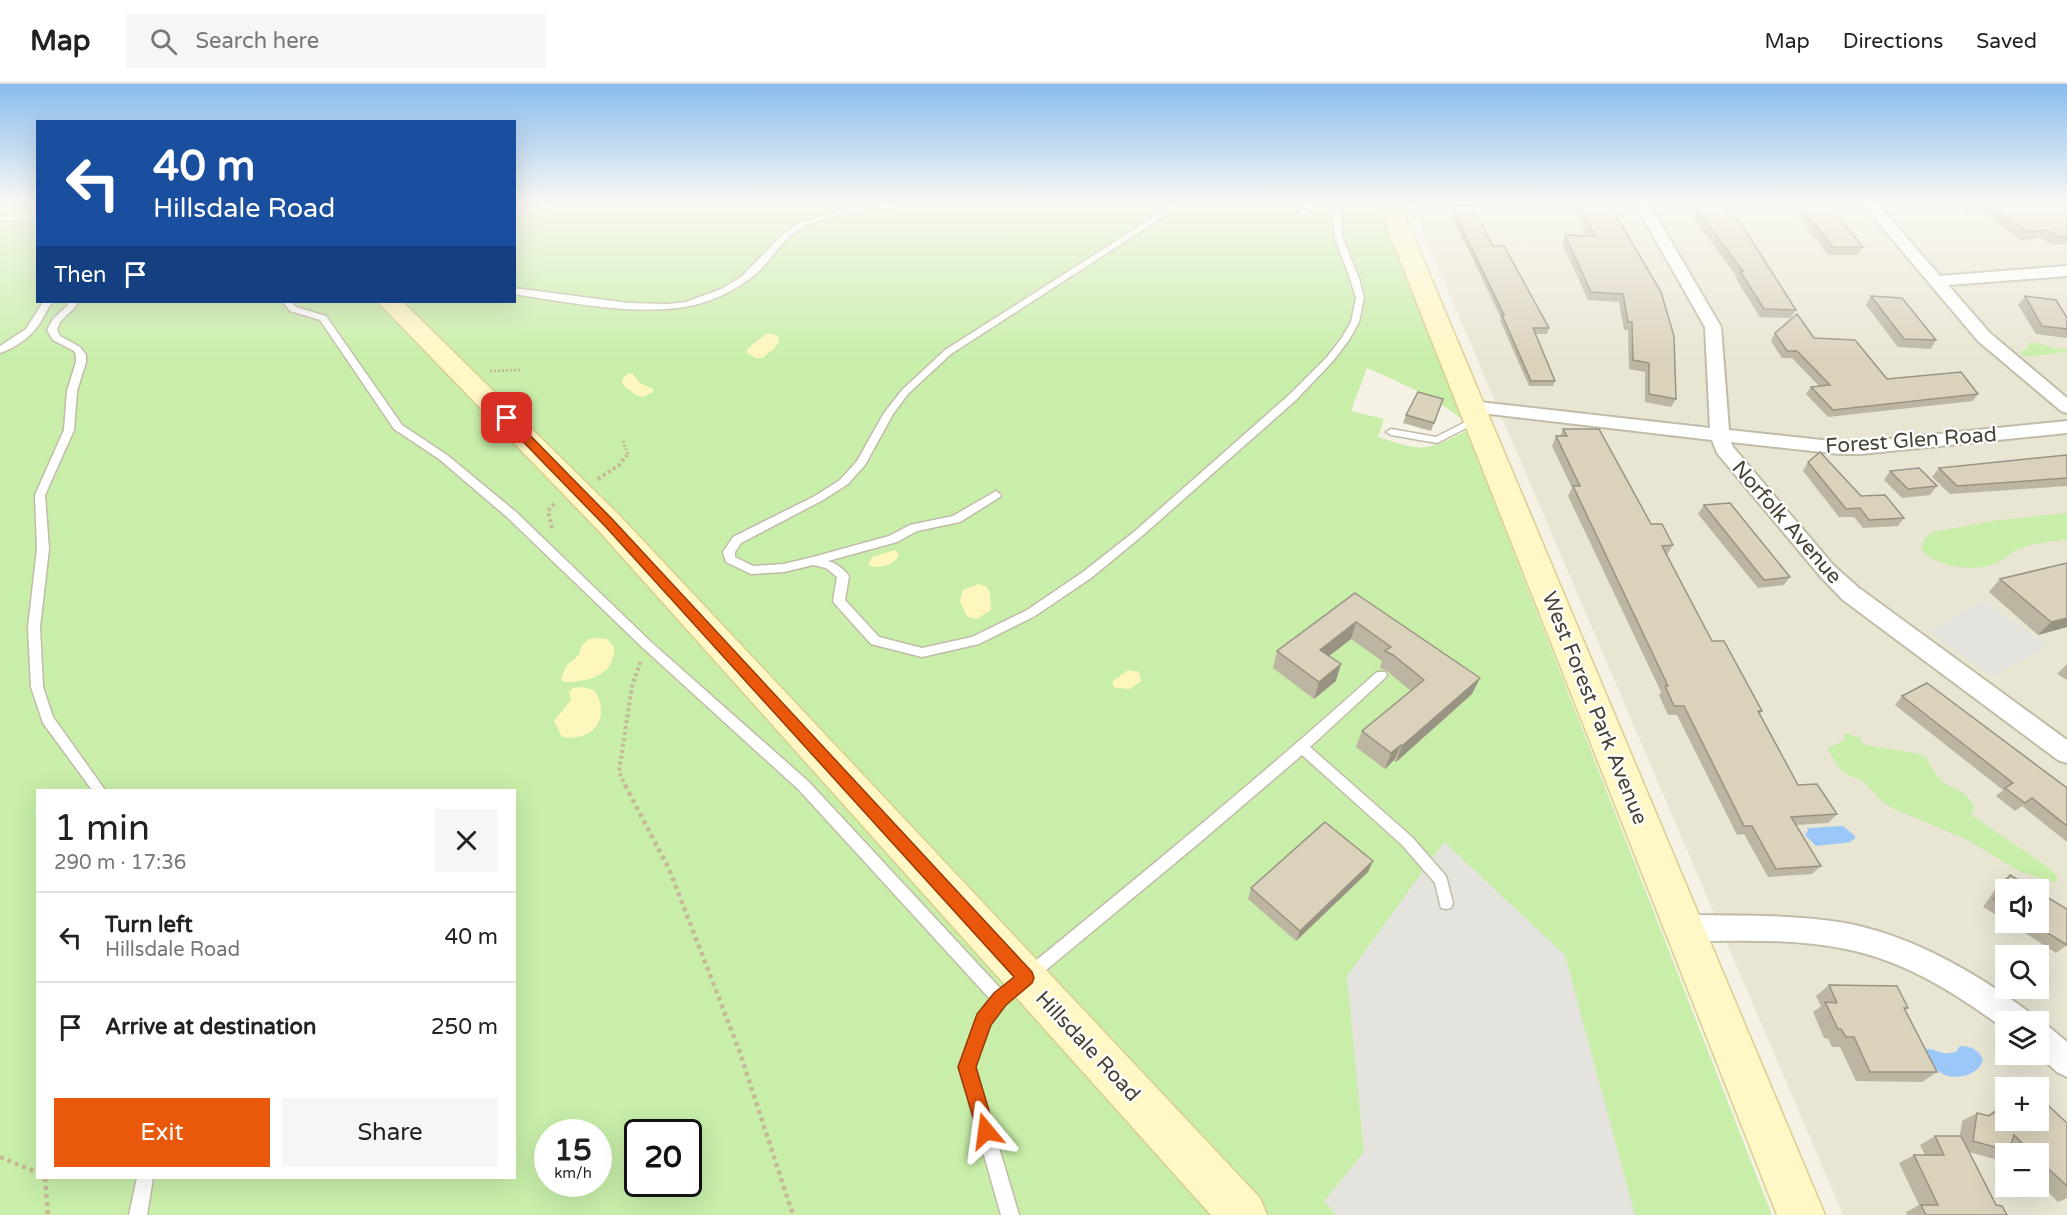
<!DOCTYPE html>
<meta charset="utf-8">
<style>
:root{--surface:#fff;--page:#f6f6f6;--text:#222;--muted:#767676;--line:#e0e0e0;--accent:#ea580c}
body{margin:0;font-family:"Varela Round",sans-serif;background:var(--page);color:var(--text);height:100vh;display:flex;flex-direction:column;font-size:22px;white-space:nowrap}
*{box-sizing:border-box;margin:0}
p{font-size:20px;color:var(--muted)}
.icon{flex:none;width:33px;height:33px;fill:none;stroke:currentColor;stroke-width:2;stroke-linecap:round;stroke-linejoin:round}
.map{position:relative;flex:1;overflow:hidden}
.drawer{position:absolute;left:36px;top:705px;width:480px;height:390px;display:flex;flex-direction:column;background:var(--surface);border-radius:0px;box-shadow:0 6px 24px #0002}
.drawer>*{flex:none}
.guide{position:absolute;left:36px;top:36px;width:480px;height:183px;border-radius:0px;box-shadow:0 6px 24px #0002;background:#1a4fa0;color:#fff;overflow:hidden}
.fabs{position:absolute;left:1995px;top:795px;display:grid;gap:12px}
.fabs a{display:grid;place-items:center;width:54px;height:54px;border-radius:0px;background:var(--surface);box-shadow:0 6px 24px #0002;font-size:30px}
.speed{position:absolute;left:534px;top:1035px;display:flex;gap:12px;font-size:30px;font-weight:700;text-align:center}
.speed>*{display:grid;place-content:center;width:78px;height:78px;border-radius:50%;background:var(--surface);box-shadow:0 6px 24px #0002;line-height:1}
.speed small{font-size:15px;font-weight:400}
.speed .limit{border:3px solid #111;border-radius:9px;background:#fff;color:#111}
.pin{position:absolute;display:grid;place-items:center;width:51px;height:51px;color:#fff;margin:-26px;border-radius:12px;box-shadow:0 3px 9px #0006}
.me{position:absolute;width:66px;margin:-33px;rotate:344deg;stroke-linejoin:round;filter:drop-shadow(0 0 4px #0008)}
.turn{display:flex;align-items:center;gap:21px;height:126px;padding:0 18px;font-size:27px}
.turn .icon{width:78px;height:78px;stroke-width:2.5}
.turn b{display:block;font-size:42px;line-height:51px}
.then{display:flex;align-items:center;height:57px;padding:0 18px;background:#0003;gap:12px;font-size:22px}
.round{display:grid;place-items:center;flex:none;width:63px;height:63px;border-radius:0px;background:var(--page)}
.overview{display:flex;align-items:center;justify-content:space-between;height:102px;padding:0 18px}
h1{font-size:36px;font-weight:600;line-height:45px}
.action{display:flex;gap:12px;margin-top:auto;padding:12px 18px}
.action a{flex:1;height:69px;border-radius:0px;background:var(--accent);color:#fff;font-size:24px;font-weight:600;line-height:69px;text-align:center}
.action a+a{background:var(--page);color:var(--text)}
ul{padding:0;list-style:none}
li{display:flex;align-items:center;gap:18px;height:90px;padding:0 18px;border-top:2px solid var(--line)}
li div{flex:1}
li b{display:block;font-size:22px}
li em{font-style:normal}
header{display:flex;align-items:center;gap:36px;box-sizing:border-box;height:84px;padding:0 30px;background:var(--surface);border-bottom:2px solid var(--line)}
header strong{font-size:28px}
nav{display:flex;gap:33px;margin-inline-start:auto;font-size:21px}
.search{width:420px;height:54px;background:var(--page);display:flex;align-items:center;gap:15px;box-sizing:border-box;padding:0 21px;border-radius:0px;color:var(--muted);font-size:22px}
.map>svg:first-child{display:block}
</style>
<header>
<strong>Map</strong>
<div class="search"><svg class="icon" aria-label="search" viewBox="0 0 24 24"><circle cx="10" cy="10" r="6"/><path d="M15 15l6 6"/></svg>Search here</div>
<nav><a>Map</a><a>Directions</a><a>Saved</a></nav>
</header>
<div class="map">
<svg width="2067" height="1131" viewBox="0 0 2067 1131">
<rect width="100%" height="100%" fill="#f5f2e5"/>
<path fill="#e9e5d3" fill-rule="evenodd" d="M 1410,118 L 2067,118 L 2067,1131 L 1843,1131 ZM 2006,806 L 2038,806 L 2038,838 L 2006,838 ZM 2006,872 L 2038,872 L 2038,904 L 2006,904 ZM 2006,938 L 2038,938 L 2038,970 L 2006,970 ZM 2006,1004 L 2038,1004 L 2038,1036 L 2006,1036 ZM 2006,1070 L 2038,1070 L 2038,1102 L 2006,1102 Z"/>
<path fill="#c8eea9" fill-rule="evenodd" d="M 0,118 L 37,118 L 38,218 L 514,218 L 515,118 L 1378,118 L 1462,335 C 1434,313 1399,298 1367,284 L 1351,327 L 1384,335 L 1378,353 C 1423,367 1423,369 1466,347 L 1772,1131 L 0,1131 ZM 38,706 L 514,706 L 514,1094 L 38,1094 ZM 548,1048 L 598,1048 L 598,1100 L 548,1100 ZM 638,1048 L 688,1048 L 688,1100 L 638,1100 Z
M 2028,259 C 2046,258 2054,267 2067,265 L 2067,268 L 2023,273 L 2021,267 L 2027,265 Z
M 2067,429 L 2067,455 C 2051,458 2032,459 2017,466 C 2009,469 2003,477 1994,480 C 1974,488 1933,483 1921,464 L 1925,454 L 1932,448 L 1999,436 Z
M 1845,649 L 1859,653 L 1863,660 C 1883,666 1904,665 1925,672 C 1930,679 1933,687 1938,693 C 1949,707 1968,704 1974,724 L 1971,731 L 2045,781 L 2058,793 L 2055,799 L 2019,787 L 1968,756 L 1892,724 L 1883,718 L 1863,697 L 1846,690 L 1837,681 L 1827,664 L 1844,657 Z"/>
<path fill="#fdf6bd" d="M 767,249 L 778,252 L 779,257 L 775,264 L 762,274 L 755,274 L 747,269 L 747,265 Z
M 629,289 L 633,290 L 640,299 L 653,305 L 653,308 L 643,313 L 636,311 L 622,300 L 622,295 Z
M 895,466 L 899,470 C 895,481 879,486 868,481 L 872,473 Z
M 979,500 L 987,503 L 990,509 L 991,526 L 977,535 L 967,533 L 960,517 L 963,506 Z
M 597,554 L 607,555 L 614,563 C 615,592 588,598 564,598 L 561,594 L 567,581 L 579,571 L 582,561 L 589,555 Z
M 1128,586 L 1139,588 L 1141,597 L 1130,605 L 1115,604 L 1112,598 Z
M 582,603 L 594,606 C 612,633 594,658 562,653 L 554,637 L 571,616 L 569,608 L 573,604 Z"/>
<path fill="#e5e3de" d="M 1983,517 L 2048,561 L 1993,593 L 1929,547 Z
M 1444,758 L 1565,871 L 1635,1131 L 1336,1131 L 1324,1117 L 1364,1068 L 1347,892 Z"/>
<path fill="#9bc8f9" d="M 1843,742 L 1855,752 L 1855,755 L 1851,756 L 1852,758 L 1816,762 L 1805,751 L 1808,747 L 1807,744 Z
M 1960,962 C 1971,962 1979,966 1983,976 C 1977,994 1950,998 1937,986 C 1931,981 1927,971 1925,965 C 1936,964 1940,972 1956,968 Z"/>
<g fill="none" stroke-linecap="round" stroke-linejoin="round">
<defs>
<path id="service" d="M 565,118 L 583,118 L 579,120 L 543,125 L 514,132 L 514,127 Z
M 913,118 L 933,118 L 929,120 C 887,126 833,123 796,148 C 783,157 773,172 762,184 C 747,199 728,210 708,217 C 654,236 571,219 514,210 L 514,204 L 629,219 L 668,220 L 686,218 L 721,205 L 741,193 L 783,150 L 801,138 L 849,125 Z
M 1177,118 L 1186,118 L 951,270 L 908,310 L 893,330 L 865,381 L 848,400 L 823,416 L 741,459 L 735,468 L 735,473 L 753,482 L 784,480 L 813,473 L 889,452 L 910,441 L 953,432 L 996,407 L 1001,411 L 1000,413 L 960,438 L 917,447 L 897,458 L 828,477 C 836,479 844,485 849,492 L 845,516 L 879,553 L 922,564 L 972,553 L 1027,526 L 1083,488 L 1135,447 L 1289,311 L 1327,273 L 1341,255 L 1351,238 L 1356,214 L 1350,194 L 1334,152 L 1334,131 L 1330,118 L 1338,118 L 1342,131 L 1342,152 L 1359,194 L 1364,214 L 1359,238 L 1349,256 L 1333,277 L 1296,316 L 1142,452 L 1091,494 L 1035,532 L 979,560 L 922,573 L 871,560 L 835,520 L 833,517 L 837,493 L 826,484 L 813,481 L 784,488 L 751,490 L 726,478 L 723,468 L 733,453 L 815,412 L 840,396 L 857,377 L 884,329 L 902,306 L 945,266 Z
M 1308,118 L 1316,118 L 1306,130 L 1300,130 L 1299,128 Z
M 38,131 L 38,135 L 0,137 L 0,133 Z
M 43,218 L 53,218 C 47,225 45,231 40,239 C 31,253 15,264 0,269 L 0,262 L 26,245 Z
M 67,218 L 75,218 L 77,221 L 60,238 L 57,246 L 60,252 L 80,263 L 86,271 L 86,278 L 77,307 L 74,346 L 45,411 L 49,465 L 40,543 L 43,603 L 53,633 L 105,706 L 92,706 L 43,639 L 31,603 L 28,543 L 37,465 L 35,411 L 64,346 L 67,307 L 76,278 L 76,271 L 74,267 L 53,256 L 47,246 L 53,235 L 68,221 Z
M 283,218 L 291,218 L 296,223 L 326,232 L 402,341 L 447,371 L 516,428 L 651,558 L 809,698 L 1001,905 C 1128,801 1255,698 1377,588 L 1385,588 L 1387,591 L 1385,594 L 1310,663 L 1412,753 L 1446,792 L 1453,819 L 1451,824 L 1446,825 L 1441,824 L 1435,799 L 1402,761 L 1302,671 L 1198,760 L 1005,920 L 989,940 L 975,983 L 1019,1131 L 1001,1131 L 959,983 L 978,931 L 990,915 L 799,706 L 643,564 L 508,434 L 439,375 L 394,345 L 320,236 L 290,227 Z
M 1475,333 L 1480,336 L 1478,338 L 1437,359 L 1391,351 L 1386,348 L 1391,345 L 1436,353 Z
M 137,1094 L 153,1094 L 147,1131 L 129,1131 Z"/>
<path id="minor" d="M 1634,118 L 1648,118 L 1721,243 L 1729,346 L 1840,358 L 1861,358 L 2067,337 L 2067,349 L 1861,370 L 1840,370 L 1731,358 L 1733,363 L 1834,482 L 1859,504 L 2067,656 L 2067,679 L 2058,676 L 1843,516 L 1820,492 L 1717,369 L 1712,356 L 1464,327 L 1461,323 L 1464,319 L 1470,317 L 1710,344 L 1705,243 Z
M 1861,118 L 1876,118 L 1940,192 L 2067,182 L 2067,192 L 1948,201 L 1990,249 L 2067,314 L 2067,329 L 2061,327 L 1978,257 Z
M 1685,831 C 1738,832 1792,830 1845,839 C 1913,852 1974,888 2029,928 L 2033,938 L 2006,938 L 2006,946 C 1957,910 1906,877 1846,865 C 1793,854 1738,857 1685,857 L 1675,853 L 1671,844 L 1675,835 Z
M 2038,938 L 2048,942 L 2067,958 L 2067,993 L 2057,988 L 2037,970 Z"/>
<path id="secondary" d="M 1377,118 L 1399,118 L 1825,1131 L 1777,1131 Z
M 378,218 L 403,218 L 620,432 L 1260,1114 L 1267,1131 L 1211,1131 L 598,446 Z"/>
</defs>
<use href="#service" stroke="#c1bba7" stroke-width="3"/>
<use href="#minor" stroke="#c1bba7" stroke-width="4"/>
<use href="#secondary" stroke="#d9ce90" stroke-width="3"/>
<path stroke="#c5b996" stroke-width="3" stroke-dasharray="2 2" stroke-linecap="butt" d="M 490,287 L 521,286
M 623,357 L 628,370 L 626,373"/>
<path stroke="#c5b996" stroke-width="4" stroke-dasharray="3 3" stroke-linecap="butt" d="M 598,395 L 619,381 L 627,371
M 552,444 L 548,427 L 555,419
M 626,703 L 619,688 L 632,602 L 641,577"/>
<path stroke="#c5b996" stroke-width="4.5" stroke-dasharray="4 4" stroke-linecap="butt" d="M 625,701 L 669,785 L 739,966 L 793,1131
M 0,1073 L 38,1089
M 45,1094 L 48,1131"/>
<use href="#service" fill="#fff" fill-rule="evenodd"/>
<use href="#minor" fill="#fff" fill-rule="evenodd"/>
<use href="#secondary" fill="#fff7c5" fill-rule="evenodd"/>
</g>
<path fill="#bcb5a2" d="M 1571,118 L 1608,118 L 1676,315 L 1671,323 L 1645,318 L 1645,288 L 1629,285 L 1628,246 L 1624,246 L 1619,218 L 1588,216 L 1562,159 L 1565,151 L 1587,152 Z
M 1683,118 L 1720,118 L 1796,226 L 1791,234 L 1760,233 L 1736,195 L 1737,193 L 1683,119 Z
M 1787,118 L 1827,118 L 1863,163 L 1858,171 L 1828,171 Z
M 1951,118 L 2067,118 L 2067,160 L 2052,161 L 2041,154 L 2021,156 L 1985,130 L 1971,131 Z
M 1451,122 L 1493,162 L 1549,244 L 1547,250 L 1535,250 L 1555,297 L 1553,302 L 1529,302 L 1500,236 L 1501,234 L 1450,128 Z
M 1871,212 L 1936,256 L 1931,265 L 1898,263 L 1866,221 Z
M 2025,212 L 2067,234 L 2067,254 L 2036,250 L 2018,221 Z
M 1775,249 L 1814,254 L 1887,295 L 1978,310 L 1973,317 L 1828,333 L 1806,310 L 1811,303 L 1819,302 L 1792,274 L 1782,274 L 1771,257 Z
M 1443,315 L 1431,347 L 1403,339 L 1406,331 Z
M 1563,345 L 1651,440 L 1673,461 L 1667,471 L 1712,557 L 1762,627 L 1760,630 L 1798,701 L 1837,730 L 1828,739 L 1796,741 L 1821,782 L 1812,790 L 1768,793 L 1744,750 L 1737,751 L 1677,631 L 1668,631 L 1659,611 L 1661,608 L 1568,412 L 1572,404 L 1552,362 L 1556,352 L 1560,352 Z
M 2067,371 L 2067,402 L 1950,410 L 1932,393 L 1939,384 Z
M 1808,378 L 1861,412 L 1904,434 L 1898,442 L 1863,444 L 1854,433 L 1839,433 L 1803,387 Z
M 1890,387 L 1937,402 L 1930,411 L 1902,414 L 1884,396 Z
M 1704,421 L 1790,493 L 1784,501 L 1758,504 L 1698,430 Z
M 2000,495 L 2067,543 L 2038,551 L 1989,508 Z
M 1355,509 L 1472,610 L 1396,678 L 1394,676 L 1385,685 L 1356,663 L 1362,647 L 1411,607 L 1387,587 L 1380,584 L 1382,577 L 1351,555 L 1329,572 L 1336,597 L 1314,615 L 1273,584 L 1277,567 Z
M 2067,580 L 2067,596 L 2057,590 Z
M 1902,612 L 2067,704 L 2067,758 L 2022,722 L 2015,727 L 1996,712 L 2003,706 L 1895,621 Z
M 1373,777 L 1368,788 L 1296,857 L 1248,815 L 1251,804 Z
M 2010,791 L 2006,806 L 2006,837 L 1983,823 L 2000,798 Z
M 2008,838 L 2038,838 L 2067,861 L 2056,869 Z
M 1829,901 L 1908,924 L 1905,926 L 1937,988 L 1922,998 L 1856,997 L 1840,963 L 1832,963 L 1828,955 L 1824,954 L 1813,928 L 1821,922 L 1816,912 Z
M 2006,1018 L 2006,1036 L 2067,1039 L 2067,1114 L 2058,1118 L 2038,1098 L 2038,1070 L 2009,1070 L 2007,1068 L 1994,1075 L 1969,1068 L 1996,1121 L 2007,1131 L 1907,1131 L 1906,1128 L 1919,1121 L 1899,1079 L 1914,1071 L 1925,1071 L 1920,1061 L 1935,1052 L 1960,1052 L 1962,1037 L 1977,1029 L 1987,1032 Z"/>
<path fill="#999384" d="M 2067,534 L 2067,543 L 2038,551 L 2051,538 Z
M 1356,538 L 1351,555 L 1316,582 L 1320,566 Z
M 1341,580 L 1336,597 L 1314,615 L 1319,598 Z
M 1480,594 L 1472,610 L 1396,678 L 1402,662 Z
M 1401,661 L 1394,676 L 1385,685 L 1391,669 Z
M 1373,777 L 1368,788 L 1296,857 L 1300,847 Z"/>
<path fill="#dbd2bc" stroke="#999384" stroke-width="1.5" d="M 1578,118 L 1608,118 L 1661,208 L 1674,252 L 1676,315 L 1649,310 L 1649,279 L 1633,276 L 1632,238 L 1628,238 L 1623,210 L 1591,208 L 1565,151 L 1595,152 Z
M 1691,118 L 1720,118 L 1732,135 L 1738,135 L 1796,226 L 1764,225 L 1740,187 L 1743,187 Z
M 1797,118 L 1827,118 L 1846,140 L 1845,142 L 1863,163 L 1833,163 Z
M 1968,118 L 2067,118 L 2067,153 L 2058,153 L 2047,146 L 2027,148 L 1990,122 L 1977,123 Z
M 1451,122 L 1472,122 L 1493,162 L 1504,162 L 1549,244 L 1533,244 L 1555,297 L 1531,297 L 1502,231 L 1504,231 Z
M 1871,212 L 1902,214 L 1936,256 L 1904,255 Z
M 2025,212 L 2056,216 L 2067,234 L 2067,245 L 2042,242 Z
M 1797,230 L 1814,254 L 1855,256 L 1887,295 L 1961,288 L 1978,310 L 1833,326 L 1811,303 L 1830,301 L 1797,267 L 1787,267 L 1775,249 Z
M 1418,308 L 1443,315 L 1434,339 L 1406,331 Z
M 1563,345 L 1599,345 L 1651,440 L 1662,440 L 1673,461 L 1662,462 L 1712,557 L 1724,557 L 1762,627 L 1758,627 L 1798,701 L 1817,700 L 1837,730 L 1791,733 L 1821,782 L 1776,785 L 1752,742 L 1744,742 L 1684,622 L 1674,622 L 1665,602 L 1668,602 L 1573,402 L 1580,402 L 1556,352 L 1567,352 Z
M 1820,368 L 1861,412 L 1885,411 L 1904,434 L 1869,436 L 1860,424 L 1846,425 L 1808,378 Z
M 2067,371 L 2067,394 L 1957,402 L 1939,384 Z
M 1919,384 L 1937,402 L 1908,405 L 1890,387 Z
M 1730,419 L 1790,493 L 1764,496 L 1704,421 Z
M 2067,479 L 2067,534 L 2051,538 L 2000,495 Z
M 1355,509 L 1480,594 L 1402,662 L 1401,661 L 1391,669 L 1362,647 L 1424,596 L 1393,571 L 1385,567 L 1391,563 L 1356,538 L 1320,566 L 1341,580 L 1319,598 L 1277,567 Z
M 1927,599 L 2067,704 L 2067,742 L 2032,714 L 2025,719 L 2005,704 L 2013,699 L 1902,612 Z
M 1325,738 L 1373,777 L 1300,847 L 1251,804 Z
M 2010,791 L 2035,806 L 2006,806 L 2006,823 L 1993,815 Z
M 2038,808 L 2067,825 L 2067,861 L 2030,838 L 2038,838 Z
M 1829,901 L 1897,902 L 1908,924 L 1904,924 L 1937,988 L 1870,988 L 1854,953 L 1846,953 L 1841,945 L 1838,945 L 1825,918 L 1837,919 Z
M 2038,1012 L 2067,1039 L 2067,1102 L 2038,1075 L 2038,1070 L 2033,1070 L 2014,1051 L 2009,1067 L 1973,1057 L 1977,1029 L 1989,1032 L 2006,1021 L 2006,1036 L 2038,1036 Z
M 1935,1052 L 1961,1052 L 1996,1121 L 2002,1122 L 2007,1131 L 1926,1131 L 1921,1121 L 1938,1121 L 1914,1071 L 1944,1071 Z"/>
<linearGradient id="sky" x2="0" y2="1"><stop stop-color="#89bcef"/><stop offset="0.43" stop-color="#faf9f3"/><stop offset="1" stop-color="#faf9f3" stop-opacity="0"/></linearGradient>
<rect width="2067" height="276" fill="url(#sky)"/>
<path fill="#ea580c" stroke="#983908" stroke-width="1.5" d="M 507,331 L 511,332 L 613,436 L 1032,888 L 1034,894 L 1032,899 L 1006,921 L 991,941 L 976,983 L 995,1047 L 992,1053 L 986,1056 L 979,1053 L 958,983 L 977,930 L 994,909 L 1014,893 L 605,442 L 503,337 L 501,334 Z"/>
<g text-anchor="middle" stroke-width="4.5" stroke-linejoin="round" paint-order="stroke">
<g font-size="21" fill="#484234" stroke="#fff">
<text transform="translate(1911 356) rotate(-4)" y="7">Forest Glen Road</text>
<text transform="translate(1787 438) rotate(49)" y="7">Norfolk Avenue</text>
<text transform="translate(1595 624) rotate(68)" y="7">West Forest Park Avenue</text>
<text transform="translate(1088 962) rotate(47)" y="7">Hillsdale Road</text>
</g>
</g>
</svg>
<div class="fabs">
<a><svg class="icon" aria-label="sound" viewBox="0 0 24 24"><path d="M4 9h4l5-4v14l-5-4H4zM17 9q2 3 0 6"/></svg></a>
<a><svg class="icon" aria-label="search" viewBox="0 0 24 24"><circle cx="10" cy="10" r="6"/><path d="M15 15l6 6"/></svg></a>
<a><svg class="icon" aria-label="layers" viewBox="0 0 24 24"><path d="M12 4l9 5-9 5-9-5zM3 14l9 5 9-5"/></svg></a>
<a>+</a>
<a>−</a>
</div>
<div class="speed"><div>15<small>km/h</small></div><div class="limit">20</div></div>
<div class="pin" style="left:507px;top:334px;background:#d93025"><svg class="icon" aria-label="arrive" viewBox="0 0 24 24"><path d="M6 21V4h12l-3 4 3 4H6"/></svg></div>
<svg class="me" style="left:986px;top:1047px" viewBox="-20 -20 40 40"><path d="M0-17L14 15 0 8-14 15z" fill="#ea580c" stroke="#fff" stroke-width="4"/></svg>
<div class="guide">
<div class="turn"><svg class="icon" aria-label="left" viewBox="0 0 24 24"><path d="M17 20v-9H6M10 6l-5 5 5 5"/></svg><div><b>40 m</b>Hillsdale Road</div></div>
<div class="then">Then<svg class="icon" aria-label="arrive" viewBox="0 0 24 24"><path d="M6 21V4h12l-3 4 3 4H6"/></svg></div>
</div>
<section class="drawer">
<div class="overview"><div><h1>1 min</h1><p>290 m · 17:36</p></div><a class="round"><svg class="icon" aria-label="close" viewBox="0 0 24 24"><path d="M6 6l12 12M18 6L6 18"/></svg></a></div>
<ul>
<li><svg class="icon" aria-label="left" viewBox="0 0 24 24"><path d="M17 20v-9H6M10 6l-5 5 5 5"/></svg><div><b>Turn left</b><p>Hillsdale Road</p></div><em>40 m</em></li>
<li><svg class="icon" aria-label="arrive" viewBox="0 0 24 24"><path d="M6 21V4h12l-3 4 3 4H6"/></svg><div><b>Arrive at destination</b></div><em>250 m</em></li>
</ul>
<div class="action"><a>Exit</a><a>Share</a></div>
</section>
</div>
